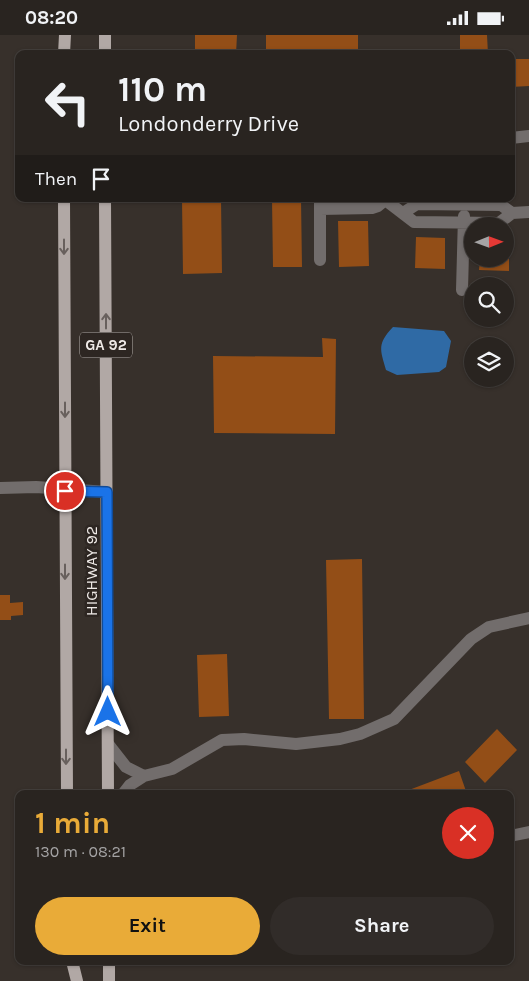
<!DOCTYPE html>
<meta charset="utf-8">
<style>
:root{--surface:#292420;--page:#312c29;--text:#f1f3f6;--muted:#a5a4a5;--line:#45413e;--accent:#e9ab38}
body{margin:0;font-family:Karla,sans-serif;background:var(--page);color:var(--text);height:100vh;display:flex;flex-direction:column;font-size:19px;white-space:nowrap}
*{box-sizing:border-box;margin:0}
p{font-size:16px;color:var(--muted)}
.icon{flex:none;width:28px;height:28px;fill:none;stroke:currentColor;stroke-width:2;stroke-linecap:round;stroke-linejoin:round}
.map{position:relative;flex:1;overflow:hidden}
.panel{position:absolute;left:15px;top:755px;width:499px;height:175px;display:flex;flex-direction:column;background:var(--surface);border-radius:10px;box-shadow:0 1px 4px #0004,0 0 0 1px var(--line)}
.panel>*{flex:none}
.top-card{position:absolute;left:15px;top:15px;width:500px;height:152px;border-radius:10px;box-shadow:0 1px 4px #0004,0 0 0 1px var(--line);background:#292420;color:var(--text);overflow:hidden}
.needle{width:32px;rotate:89deg}
.tools{position:absolute;left:464px;top:182px;display:grid;gap:10px}
.tools a{display:grid;place-items:center;width:50px;height:50px;border-radius:50%;background:var(--surface);box-shadow:0 1px 4px #0004,0 0 0 1px var(--line);font-size:25px}
.pin{position:absolute;display:grid;place-items:center;width:42px;height:42px;color:#fff;margin:-21px;border:2px solid #fff;border-radius:50%;box-shadow:0 1px 5px #0007}
.me{position:absolute;width:55px;margin:-28px;rotate:0deg;stroke-linejoin:round;filter:drop-shadow(0 0 4px #0008)}
.turn{display:flex;align-items:center;gap:18px;height:105px;padding:0 20px;font-size:22px}
.turn .icon{width:65px;height:65px;stroke-width:2.5}
.turn b{display:block;font-size:35px;line-height:42px}
.then{display:flex;align-items:center;height:48px;padding:0 20px;background:#0003;gap:10px;font-size:19px}
.round{display:grid;place-items:center;flex:none;width:52px;height:52px;border-radius:26px;background:var(--page)}
.head{display:flex;align-items:center;justify-content:space-between;height:85px;padding:0 20px}
h1{font-size:30px;font-weight:700;line-height:38px;color:var(--accent)}
.primary-button{display:flex;gap:10px;margin-top:auto;padding:10px 20px}
.primary-button a{flex:1;height:58px;border-radius:30px;background:var(--accent);color:#111;font-size:20px;font-weight:700;line-height:58px;text-align:center}
.primary-button a+a{background:var(--page);color:var(--text)}
.status{display:flex;justify-content:space-between;align-items:center;height:35px;padding:0 25px;background:var(--surface);direction:ltr}
.status svg{height:14px;fill:currentColor}
.map>svg:first-child{display:block}
</style>
<div class="status"><b>08:20</b><svg viewBox="0 0 49 12"><path d="M0 12V9h3v3zM5 12V6h3v6zM10 12V3h3v9zM15 12V0h3v12zM26 1h20v11H26zM47 4h2v5h-2z"/></svg></div>
<div class="map">
<svg width="529" height="946" viewBox="0 0 529 946">
<rect width="100%" height="100%" fill="#37302b"/>
<path fill="#2f6aa5" d="M 393,292 L 444,296 L 451,306 L 446,332 L 439,337 L 397,340 L 386,335 C 380,314 377,309 393,292 Z"/>
<path fill="#934e17" d="M 195,0 L 237,0 L 236,19 L 195,19 Z
M 266,0 L 358,0 L 358,19 L 266,19 Z
M 460,0 L 487,0 L 488,19 L 460,19 Z
M 511,24 L 529,24 L 529,51 L 511,52 Z
M 182,164 L 221,164 L 222,238 L 183,239 Z
M 272,164 L 301,164 L 302,232 L 273,232 Z
M 338,186 L 368,186 L 369,231 L 339,232 Z
M 416,202 L 445,203 L 445,234 L 415,233 Z
M 480,224 L 509,224 L 509,236 L 479,235 Z
M 322,303 L 336,304 L 335,399 L 214,398 L 213,321 L 323,322 Z
M 362,524 L 364,684 L 329,684 L 326,525 Z
M 0,560 L 10,560 L 10,568 L 23,567 L 23,580 L 11,581 L 11,585 L 0,585 Z
M 227,619 L 229,681 L 199,682 L 197,620 Z
M 497,694 L 517,715 L 485,748 L 465,727 Z
M 459,736 L 467,759 L 401,759 L 401,758 Z"/>
<g fill="none" stroke-linecap="round" stroke-linejoin="round">
<path stroke="#726d6c" stroke-width="12" d="M 511,103 L 529,101
M 320,164 L 320,225
M 384,164 L 414,187 L 499,188 L 512,178 L 529,177
M 320,174 L 372,173 L 378,171 L 384,166
M 403,178 L 417,169 L 501,170 L 512,178
M 462,255 L 464,181
M 0,453 L 36,452 L 107,457
M 108,709 L 126,732 L 144,741
M 123,759 L 130,750 L 144,741 L 172,734 L 222,705 L 244,704 L 296,709 L 340,704 L 360,699 L 394,684 L 471,604 L 489,592 L 529,583
M 510,801 L 529,797"/>
<path stroke="#b1a8a5" stroke-width="12" d="M 105,0 L 105,19
M 64,19 L 65,0
M 64,164 L 67,759
M 105,164 L 108,759
M 72,926 L 77,946
M 109,926 L 109,946"/>
</g>
<defs><path id="oneway-shaft" d="M-6 0H5M1.5-3L5.5 0L1.5 3" fill="none" stroke-width="1.6" stroke-linecap="round" stroke-linejoin="round" transform="scale(1.25)"/></defs>
<g stroke="#68605d">
<use href="#oneway-shaft" transform="translate(64 212) rotate(90)"/>
<use href="#oneway-shaft" transform="translate(106 286) rotate(-90)"/>
<use href="#oneway-shaft" transform="translate(65 375) rotate(90)"/>
<use href="#oneway-shaft" transform="translate(65 537) rotate(90)"/>
<use href="#oneway-shaft" transform="translate(66 722) rotate(90)"/>
</g>
<g fill="none" stroke-linecap="round" stroke-linejoin="round">
<defs>
<path id="route" d="M 65,456 L 107,457 L 108,677"/>
</defs>
<use href="#route" stroke="#114b97" stroke-width="12"/>
<use href="#route" stroke="#1a73e8" stroke-width="9"/>
</g>
<g text-anchor="middle" stroke-width="5" stroke-linejoin="round" paint-order="stroke">
<rect fill="#2d2622" stroke="#b5afac" stroke-width="1" x="80" y="297.5" width="52" height="25" rx="4"/>
<g font-size="15" font-weight="bold" fill="#efeae7">
<text x="106" y="315">GA 92</text>
</g>
<g font-size="16" fill="#efeae7" stroke="#2d2622">
<text transform="translate(91 536) rotate(-90)" y="6">HIGHWAY 92</text>
</g>
</g>
</svg>
<div class="tools">
<a><svg class="needle" viewBox="-14 -14 28 28"><path d="M0-13l5 13h-10z" fill="#e53935"/><path d="M0 13l5-13h-10z" fill="#a5a4a5"/></svg></a>
<a><svg class="icon" aria-label="search" viewBox="0 0 24 24"><circle cx="10" cy="10" r="6"/><path d="M15 15l6 6"/></svg></a>
<a><svg class="icon" aria-label="layers" viewBox="0 0 24 24"><path d="M12 4l9 5-9 5-9-5zM3 14l9 5 9-5"/></svg></a>
</div>
<div class="pin" style="left:65px;top:456px;background:#d93025"><svg class="icon" aria-label="arrive" viewBox="0 0 24 24"><path d="M6 21V4h12l-3 4 3 4H6"/></svg></div>
<svg class="me" style="left:108px;top:677px" viewBox="-20 -20 40 40"><path d="M0-17L14 15 0 8-14 15z" fill="#1a73e8" stroke="#fff" stroke-width="4"/></svg>
<div class="top-card">
<div class="turn"><svg class="icon" aria-label="left" viewBox="0 0 24 24"><path d="M17 20v-9H6M10 6l-5 5 5 5"/></svg><div><b>110 m</b>Londonderry Drive</div></div>
<div class="then">Then<svg class="icon" aria-label="arrive" viewBox="0 0 24 24"><path d="M6 21V4h12l-3 4 3 4H6"/></svg></div>
</div>
<section class="panel">
<div class="head"><div><h1>1 min</h1><p>130 m · 08:21</p></div><a class="round" style="background:#d93025;color:#fff"><svg class="icon" aria-label="close" viewBox="0 0 24 24"><path d="M6 6l12 12M18 6L6 18"/></svg></a></div>
<div class="primary-button"><a>Exit</a><a>Share</a></div>
</section>
</div>
